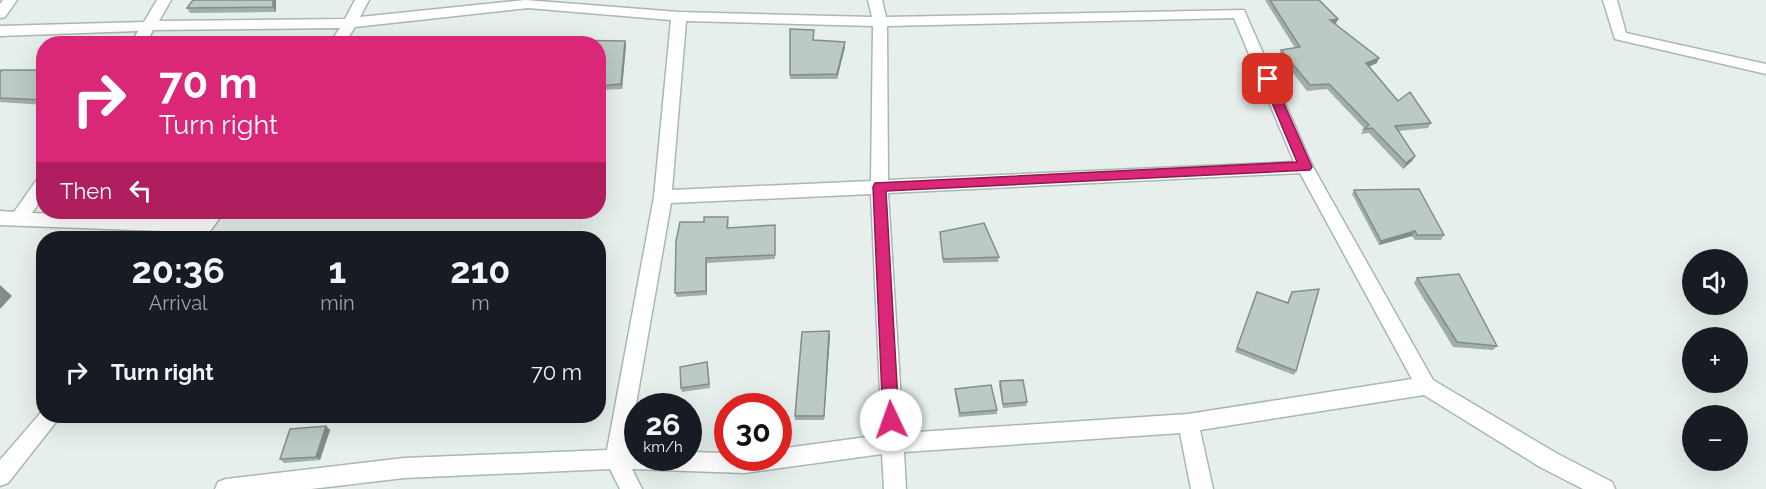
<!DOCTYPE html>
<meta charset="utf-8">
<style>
:root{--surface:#171b24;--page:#242831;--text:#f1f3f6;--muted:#9ea1a6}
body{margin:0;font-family:Raleway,sans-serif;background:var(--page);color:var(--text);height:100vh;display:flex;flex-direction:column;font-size:22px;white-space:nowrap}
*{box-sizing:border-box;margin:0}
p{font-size:20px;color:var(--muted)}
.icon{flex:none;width:33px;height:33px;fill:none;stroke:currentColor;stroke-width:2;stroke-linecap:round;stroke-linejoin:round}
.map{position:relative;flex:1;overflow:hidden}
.side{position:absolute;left:36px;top:231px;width:570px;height:192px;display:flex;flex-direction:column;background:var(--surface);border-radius:24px;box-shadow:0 6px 24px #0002}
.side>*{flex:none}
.hud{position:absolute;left:36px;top:36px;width:570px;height:183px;border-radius:24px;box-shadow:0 6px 24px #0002;background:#db2777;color:#fff;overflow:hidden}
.controls{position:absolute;left:1682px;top:249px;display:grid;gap:12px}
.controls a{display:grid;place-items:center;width:66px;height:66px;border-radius:50%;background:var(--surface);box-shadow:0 6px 24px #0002;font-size:30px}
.speed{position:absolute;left:624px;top:393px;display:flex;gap:12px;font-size:30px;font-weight:700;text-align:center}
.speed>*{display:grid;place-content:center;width:78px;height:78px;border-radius:50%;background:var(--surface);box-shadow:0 6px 24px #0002;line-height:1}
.speed small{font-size:15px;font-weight:400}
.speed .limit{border:9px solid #d22;background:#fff;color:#111}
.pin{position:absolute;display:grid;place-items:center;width:51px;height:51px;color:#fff;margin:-26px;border-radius:12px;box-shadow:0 3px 9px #0006}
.me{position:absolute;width:66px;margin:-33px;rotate:357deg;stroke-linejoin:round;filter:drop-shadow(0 0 4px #0008)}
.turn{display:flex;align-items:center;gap:21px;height:126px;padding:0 24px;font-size:27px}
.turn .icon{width:78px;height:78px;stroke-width:2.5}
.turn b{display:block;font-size:42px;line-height:51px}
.then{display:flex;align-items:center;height:57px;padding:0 24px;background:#0003;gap:12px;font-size:22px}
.eta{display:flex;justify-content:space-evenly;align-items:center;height:102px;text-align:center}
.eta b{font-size:36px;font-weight:700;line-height:42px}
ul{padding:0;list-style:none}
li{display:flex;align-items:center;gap:18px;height:78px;padding:0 24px}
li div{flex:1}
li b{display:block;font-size:22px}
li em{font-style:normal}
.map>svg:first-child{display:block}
</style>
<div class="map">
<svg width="1766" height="489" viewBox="0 0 1766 489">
<rect width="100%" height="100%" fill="#e6efeb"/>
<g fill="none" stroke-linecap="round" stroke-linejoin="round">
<defs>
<path id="minor" d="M 3,0 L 17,0 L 5,17 L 0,18 L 0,4 Z
M 157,0 L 171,0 L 159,21 L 345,19 L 355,0 L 369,0 L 360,17 L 525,0 L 679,12 L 872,17 L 868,0 L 882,0 L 886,17 L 1244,10 L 1313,167 L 1433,380 L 1556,453 L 1612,482 L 1615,489 L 1583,489 L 1540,467 L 1424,395 L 1200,430 L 1213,489 L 1191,489 L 1180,433 L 904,452 L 906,489 L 884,489 L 882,454 L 744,473 L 632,469 L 642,489 L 620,489 L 610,469 L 404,478 L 311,489 L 215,489 L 218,482 L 226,479 L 404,458 L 607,450 L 654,197 L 671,20 L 528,8 L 355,27 L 344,44 L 329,44 L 340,28 L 153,30 L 146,44 L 131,44 L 138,31 L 0,36 L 0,26 L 144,22 ZM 1234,18 L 1294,162 L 888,180 L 887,26 ZM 686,21 L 873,26 L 871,181 L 672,190 ZM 1300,173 L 1412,379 L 1188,414 L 903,433 L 888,193 ZM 871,194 L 882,435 L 778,449 L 778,458 L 728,458 L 728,453 L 688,452 L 688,458 L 638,458 L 638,450 L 628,450 L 671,203 Z
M 1603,0 L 1617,0 L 1626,33 L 1766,64 L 1766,74 L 1615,39 Z
M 44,176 L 44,196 L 32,213 L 200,219 L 206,212 L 224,212 L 205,238 L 186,238 L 190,232 L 0,225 L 0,211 L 14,212 L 38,178 Z
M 44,409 L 44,416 L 59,416 L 56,422 L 8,483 L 0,486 L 0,460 Z"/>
</defs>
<use href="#minor" stroke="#a8b8b2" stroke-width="3"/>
<use href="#minor" fill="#fff" fill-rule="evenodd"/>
</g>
<path fill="#a1aea9" d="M 193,0 L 276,0 L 276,12 L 190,13 L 187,8 Z
M 1265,0 L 1319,0 L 1338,19 L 1335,24 L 1377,63 L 1369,66 L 1398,101 L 1431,123 L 1428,128 L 1398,131 L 1415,156 L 1412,161 L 1403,169 L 1369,133 L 1361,134 L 1364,128 L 1327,89 L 1307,91 L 1279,55 L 1281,50 L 1295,48 Z
M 814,30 L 814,40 L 845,42 L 845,47 L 837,79 L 790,79 L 790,75 Z
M 598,44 L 626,45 L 622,89 L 598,90 Z
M 44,70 L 44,105 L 0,102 L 0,74 Z
M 1354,190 L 1444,235 L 1441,240 L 1415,240 L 1412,236 L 1379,245 L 1352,194 Z
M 729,221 L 728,228 L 775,230 L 775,259 L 707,263 L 707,295 L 677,297 L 675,293 Z
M 940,232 L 999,257 L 998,262 L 943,263 Z
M 1417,278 L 1497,346 L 1493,350 L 1453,347 L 1414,283 Z
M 1257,292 L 1287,303 L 1292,292 L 1296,371 L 1294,375 L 1235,352 Z
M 830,336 L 824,420 L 795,420 L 795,416 Z
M 708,366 L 710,388 L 682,392 L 681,388 Z
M 1000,381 L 1027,402 L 1026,406 L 1003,408 L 999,385 Z
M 955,389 L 997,410 L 997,414 L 959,417 L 955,393 Z
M 326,426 L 330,430 L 320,460 L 284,463 L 280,459 Z"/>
<path fill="#838d89" d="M 273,0 L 276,0 L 276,12 L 273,7 Z
M 1338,19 L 1336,24 L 1328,26 L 1330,20 Z
M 625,41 L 626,45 L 622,89 L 621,84 Z
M 845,42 L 845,47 L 837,79 L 837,74 Z
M 1379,58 L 1377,63 L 1364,69 L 1366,63 Z
M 1415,156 L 1412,161 L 1403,169 L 1406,163 Z
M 1415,231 L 1412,236 L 1379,245 L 1381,241 Z
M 706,258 L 707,263 L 707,295 L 706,291 Z
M 0,285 L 12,296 L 0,309 Z
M 829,331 L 830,336 L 824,420 L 824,416 Z
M 326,426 L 330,430 L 320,460 L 316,457 Z"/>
<path fill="#bbcac4" stroke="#838d89" stroke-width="1.5" d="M 193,0 L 273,0 L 273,7 L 187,8 Z
M 1270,0 L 1319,0 L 1338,19 L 1330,20 L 1379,58 L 1366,63 L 1398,101 L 1410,92 L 1431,123 L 1395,126 L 1415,156 L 1406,163 L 1372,128 L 1364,129 L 1369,125 L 1329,84 L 1310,85 L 1281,50 L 1300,47 Z
M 790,29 L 814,30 L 813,40 L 845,42 L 837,74 L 790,75 Z
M 557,40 L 625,41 L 621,84 L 598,86 L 598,44 L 556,44 Z
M 1,70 L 44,70 L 44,100 L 0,98 L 0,74 Z
M 1419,189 L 1444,235 L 1417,235 L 1415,231 L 1381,241 L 1354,190 Z
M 704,217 L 728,217 L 727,228 L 775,225 L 775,255 L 706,258 L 706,291 L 675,293 L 676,241 L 680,222 L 704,222 Z
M 984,223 L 999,257 L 943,259 L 940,232 Z
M 1459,274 L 1497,346 L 1457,342 L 1417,278 Z
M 1319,289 L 1296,371 L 1237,348 L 1257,292 L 1288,303 L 1292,292 Z
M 829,331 L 824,416 L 795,416 L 802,332 Z
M 707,362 L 709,384 L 681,388 L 680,367 Z
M 1023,380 L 1027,402 L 1003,404 L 1000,381 Z
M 991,385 L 997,410 L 960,413 L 955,389 Z
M 326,426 L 316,457 L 280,459 L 290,429 Z"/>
<path fill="#db2777" stroke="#8e194d" stroke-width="1.5" d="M 1268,75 L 1273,79 L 1312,167 L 1310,170 L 886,191 L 899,420 L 896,425 L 891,427 L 885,425 L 883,420 L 873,187 L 875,183 L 1297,162 L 1262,79 Z"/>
</svg>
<div class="controls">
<a><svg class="icon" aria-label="sound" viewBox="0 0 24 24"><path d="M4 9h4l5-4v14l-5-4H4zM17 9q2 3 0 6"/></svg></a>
<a>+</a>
<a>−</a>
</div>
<div class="speed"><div>26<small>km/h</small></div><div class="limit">30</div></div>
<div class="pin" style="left:1268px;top:79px;background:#d93025"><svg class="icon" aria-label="arrive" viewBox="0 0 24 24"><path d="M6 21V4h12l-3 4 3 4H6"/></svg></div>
<svg class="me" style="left:891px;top:420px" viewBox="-20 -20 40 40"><circle r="19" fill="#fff"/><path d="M0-13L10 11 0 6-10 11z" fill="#db2777"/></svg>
<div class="hud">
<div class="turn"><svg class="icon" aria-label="right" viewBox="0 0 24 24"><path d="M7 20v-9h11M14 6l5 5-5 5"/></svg><div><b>70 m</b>Turn right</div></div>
<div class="then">Then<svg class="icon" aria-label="left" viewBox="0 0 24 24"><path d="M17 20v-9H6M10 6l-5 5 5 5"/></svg></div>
</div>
<section class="side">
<div class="eta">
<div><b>20:36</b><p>Arrival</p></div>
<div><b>1</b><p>min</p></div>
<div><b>210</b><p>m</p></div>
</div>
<ul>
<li><svg class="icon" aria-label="right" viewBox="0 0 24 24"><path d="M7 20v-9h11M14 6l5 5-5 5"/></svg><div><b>Turn right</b></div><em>70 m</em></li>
</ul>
</section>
</div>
